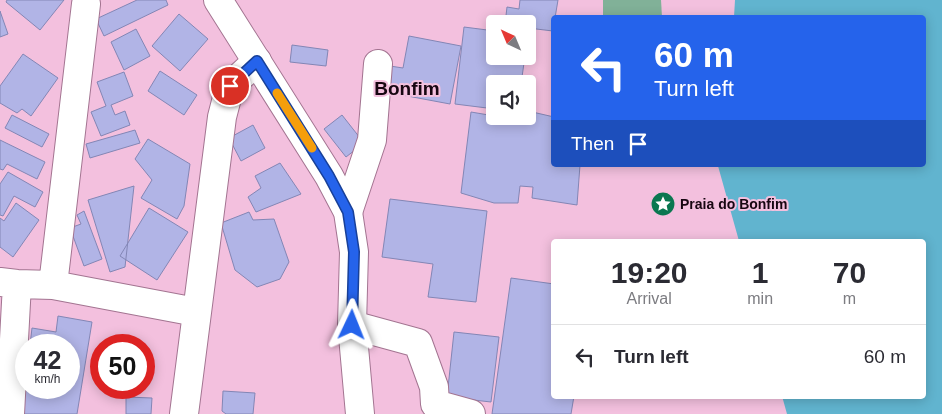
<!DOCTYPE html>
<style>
:root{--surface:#fff;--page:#f7f7f7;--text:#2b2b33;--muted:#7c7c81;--line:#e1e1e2}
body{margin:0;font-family:Helvetica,sans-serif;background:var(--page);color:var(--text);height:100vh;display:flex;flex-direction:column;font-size:19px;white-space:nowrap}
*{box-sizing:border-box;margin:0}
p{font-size:16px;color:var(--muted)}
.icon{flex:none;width:28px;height:28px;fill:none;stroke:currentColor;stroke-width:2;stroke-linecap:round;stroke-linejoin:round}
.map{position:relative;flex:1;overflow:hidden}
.sheet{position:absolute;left:551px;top:239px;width:375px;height:160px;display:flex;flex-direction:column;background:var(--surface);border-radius:5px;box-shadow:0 2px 12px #0003}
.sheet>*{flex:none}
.hud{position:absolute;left:551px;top:15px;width:375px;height:152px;border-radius:5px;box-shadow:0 2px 12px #0003;background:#2563eb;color:#fff;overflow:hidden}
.needle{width:32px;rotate:316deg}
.controls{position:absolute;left:486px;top:15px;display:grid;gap:10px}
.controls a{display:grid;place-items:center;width:50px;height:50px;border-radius:5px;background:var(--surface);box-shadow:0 2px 12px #0003;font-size:25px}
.speed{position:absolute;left:15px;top:334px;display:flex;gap:10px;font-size:25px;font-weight:700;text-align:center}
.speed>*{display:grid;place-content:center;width:65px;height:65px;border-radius:50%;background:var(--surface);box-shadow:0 2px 12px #0003;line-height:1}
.speed small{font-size:12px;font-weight:400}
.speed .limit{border:8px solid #d22;background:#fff;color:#111}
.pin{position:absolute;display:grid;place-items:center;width:42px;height:42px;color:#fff;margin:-21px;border:2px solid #fff;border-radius:50%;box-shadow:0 1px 5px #0007}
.me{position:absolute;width:55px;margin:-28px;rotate:2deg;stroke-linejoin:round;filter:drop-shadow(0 0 4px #0008)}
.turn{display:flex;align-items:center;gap:18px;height:105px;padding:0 20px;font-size:22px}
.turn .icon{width:65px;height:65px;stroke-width:2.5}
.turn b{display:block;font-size:35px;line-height:42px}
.then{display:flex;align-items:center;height:48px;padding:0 20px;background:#0003;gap:10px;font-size:19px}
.eta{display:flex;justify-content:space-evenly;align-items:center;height:85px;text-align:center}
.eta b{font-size:30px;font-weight:800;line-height:35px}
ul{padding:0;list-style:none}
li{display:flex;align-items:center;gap:15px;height:65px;padding:0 20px;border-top:1px solid var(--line)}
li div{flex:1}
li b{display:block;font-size:19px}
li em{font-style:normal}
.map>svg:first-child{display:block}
</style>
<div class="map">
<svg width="942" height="414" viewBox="0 0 942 414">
<rect width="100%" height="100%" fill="#f3c0de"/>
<path fill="#81b198" d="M 603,0 L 661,0 L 662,17 L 603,17 Z"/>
<path fill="#61b4cf" d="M 735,0 L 942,0 L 942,414 L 787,414 L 782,396 L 924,396 L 924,241 L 739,241 L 718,166 L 924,165 L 924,18 L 734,17 Z"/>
<path fill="#b1b4e6" stroke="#8386b5" d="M 7,0 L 64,0 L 40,30 L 6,2 Z
M 137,0 L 166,0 L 168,5 L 104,36 L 96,19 Z
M 520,0 L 558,0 L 555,18 L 554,18 L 553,31 L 528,28 L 528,24 L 505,24 L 507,7 L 519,9 Z
M 0,11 L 8,34 L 0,37 Z
M 179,14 L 208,39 L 180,71 L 152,46 Z
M 464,27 L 495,31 L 495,56 L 525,56 L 521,84 L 495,84 L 495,109 L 455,104 Z
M 136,29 L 150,56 L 124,70 L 111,42 Z
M 409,36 L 461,46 L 450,104 L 402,95 L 403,89 L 387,86 L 390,66 L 403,68 Z
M 292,45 L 328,50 L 326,66 L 290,62 Z
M 23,54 L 58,78 L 31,116 L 22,109 L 17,113 L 0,103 L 0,86 Z
M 160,71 L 197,95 L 184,115 L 148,91 Z
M 124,72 L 133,96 L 111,105 L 115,115 L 125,111 L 130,125 L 101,136 L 91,112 L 106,106 L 97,82 Z
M 528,111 L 554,117 L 554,165 L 580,165 L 577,205 L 532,198 L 533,187 L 520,186 L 518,203 L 494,203 L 461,193 L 471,112 L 518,120 L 519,116 L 528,116 Z
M 12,115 L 49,134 L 42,147 L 5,128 Z
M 342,115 L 364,143 L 346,157 L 324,129 Z
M 253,125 L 265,148 L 241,161 L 229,138 Z
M 135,130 L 140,143 L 90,158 L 86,144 Z
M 148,139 L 190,164 L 184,206 L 177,219 L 141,198 L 152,180 L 135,159 Z
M 0,140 L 45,162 L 37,179 L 7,164 L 3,170 L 0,169 Z
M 280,163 L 301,194 L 256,212 L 248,197 L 261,188 L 255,176 Z
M 8,172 L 43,192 L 35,207 L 14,196 L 3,216 L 0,215 L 0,184 Z
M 134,186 L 125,267 L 110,272 L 88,200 Z
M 390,199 L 487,211 L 476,302 L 428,297 L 433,264 L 382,257 Z
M 16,203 L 39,220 L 13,257 L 0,247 L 0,218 L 4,221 Z
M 149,208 L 188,232 L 157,280 L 120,256 Z
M 84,211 L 102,259 L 84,266 L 70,228 L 81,224 L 77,215 Z
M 249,212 L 253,220 L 274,219 L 289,262 L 280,279 L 257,287 L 235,270 L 221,223 Z
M 511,278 L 554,284 L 554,396 L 574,396 L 571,414 L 492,414 Z
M 58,316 L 92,322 L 77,414 L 18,414 L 26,365 L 26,388 L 69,388 L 69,345 L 30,345 L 32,328 L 56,332 Z
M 454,332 L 499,337 L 491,402 L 447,397 Z
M 223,391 L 255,393 L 253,414 L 226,414 L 222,411 Z
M 126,397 L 152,398 L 151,414 L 126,414 Z"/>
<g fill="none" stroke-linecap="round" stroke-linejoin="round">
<defs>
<path id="minor" d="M 348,212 L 372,140 L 378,64
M 0,282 L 17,284 L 53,285 L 196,312
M 53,285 L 86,4
M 352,325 L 418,343 L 434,387 L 435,404 L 471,414
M 10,414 L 17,284
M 184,414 L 222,117 L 230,86 L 257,61"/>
<path id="secondary" d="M 218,0 L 329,176 L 348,212 L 354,252 L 352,325 L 360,414"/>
</defs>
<use href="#minor" stroke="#a37491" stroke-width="30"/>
<use href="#secondary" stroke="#a37491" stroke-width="30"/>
<use href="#minor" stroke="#fff" stroke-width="28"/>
<use href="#secondary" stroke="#fff" stroke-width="28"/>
</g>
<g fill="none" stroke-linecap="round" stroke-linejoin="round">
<defs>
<path id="route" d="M 230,86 L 257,61 L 329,176 L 348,212 L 354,252 L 352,325"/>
</defs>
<use href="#route" stroke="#184099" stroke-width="12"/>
<use href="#route" stroke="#2563eb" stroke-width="9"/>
<path stroke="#f59e0b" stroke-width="9" d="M 277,93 L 312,148"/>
</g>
<defs>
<symbol id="sight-disc" viewBox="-11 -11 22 22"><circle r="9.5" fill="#0a7750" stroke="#f3c0de"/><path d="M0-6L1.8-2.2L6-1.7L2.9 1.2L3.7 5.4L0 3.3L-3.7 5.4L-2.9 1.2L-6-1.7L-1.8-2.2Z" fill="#fff"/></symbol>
</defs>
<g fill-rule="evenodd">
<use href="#sight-disc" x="649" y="190" width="28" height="28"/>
</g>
<g text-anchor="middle" stroke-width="4" stroke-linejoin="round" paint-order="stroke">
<g font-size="14" font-weight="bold" fill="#170611" stroke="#f3c0de" text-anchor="start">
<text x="680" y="209">Praia do Bonfim</text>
</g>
<g font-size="19" font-weight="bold" fill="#170611" stroke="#f3c0de">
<text x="407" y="95">Bonfim</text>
</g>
</g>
</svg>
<div class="controls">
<a><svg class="needle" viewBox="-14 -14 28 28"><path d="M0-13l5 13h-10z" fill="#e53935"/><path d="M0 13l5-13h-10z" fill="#7c7c81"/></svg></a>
<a><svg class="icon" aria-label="sound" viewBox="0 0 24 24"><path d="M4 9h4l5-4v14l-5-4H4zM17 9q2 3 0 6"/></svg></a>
</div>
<div class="speed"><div>42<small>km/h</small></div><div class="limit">50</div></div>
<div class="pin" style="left:230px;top:86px;background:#d93025"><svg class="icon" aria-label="arrive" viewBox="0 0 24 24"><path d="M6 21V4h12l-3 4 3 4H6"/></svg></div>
<svg class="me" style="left:352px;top:325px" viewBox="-20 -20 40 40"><path d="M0-17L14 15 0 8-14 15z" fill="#2563eb" stroke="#fff" stroke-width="4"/></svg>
<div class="hud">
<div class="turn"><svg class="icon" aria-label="left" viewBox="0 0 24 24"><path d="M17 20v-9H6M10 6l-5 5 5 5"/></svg><div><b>60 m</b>Turn left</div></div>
<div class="then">Then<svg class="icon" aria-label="arrive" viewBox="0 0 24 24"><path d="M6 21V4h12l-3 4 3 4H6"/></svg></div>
</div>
<section class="sheet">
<div class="eta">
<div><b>19:20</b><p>Arrival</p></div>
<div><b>1</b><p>min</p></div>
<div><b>70</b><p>m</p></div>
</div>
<ul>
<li><svg class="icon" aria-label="left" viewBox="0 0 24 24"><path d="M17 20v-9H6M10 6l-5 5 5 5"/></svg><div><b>Turn left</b></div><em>60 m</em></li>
</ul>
</section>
</div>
